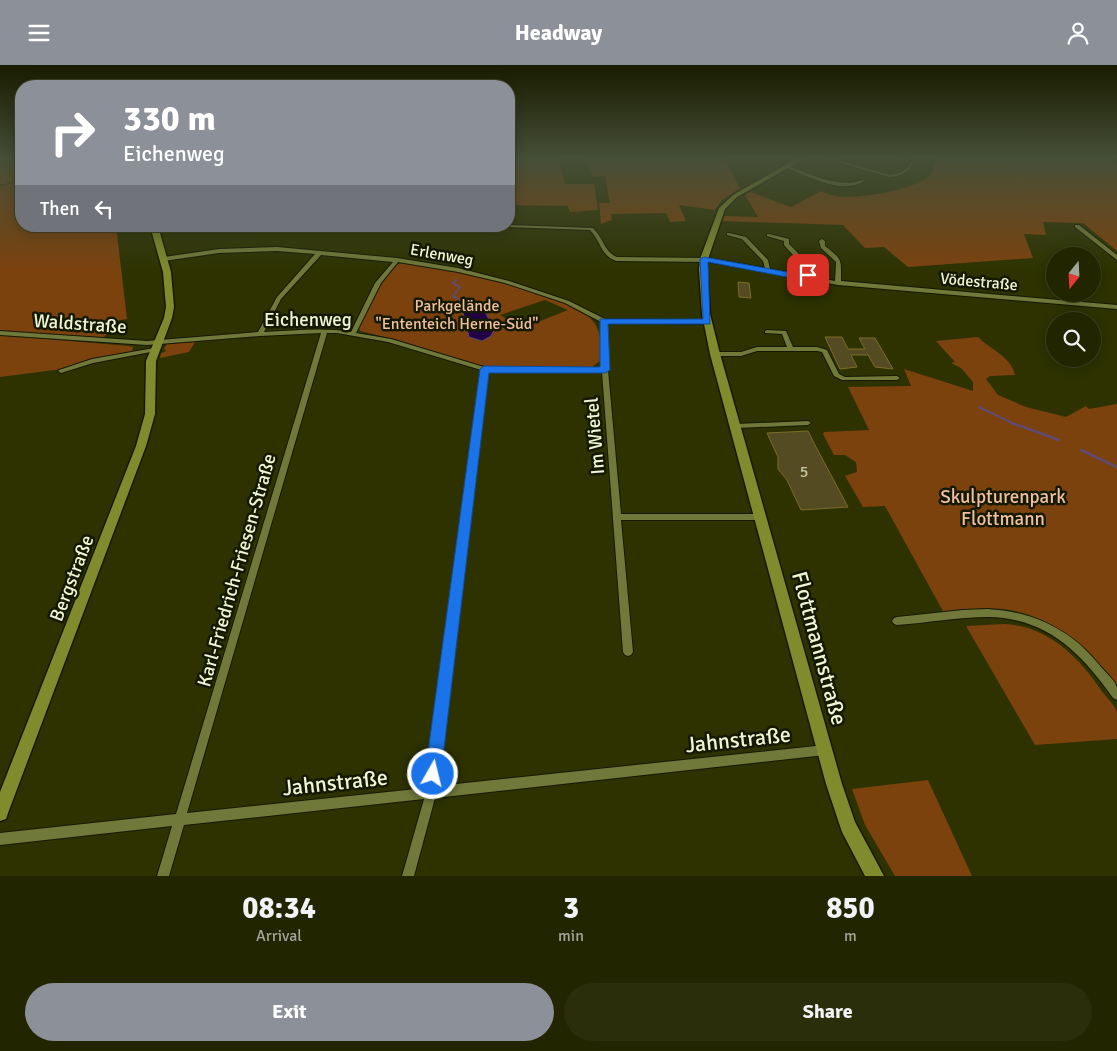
<!DOCTYPE html>
<meta charset="utf-8">
<style>
:root{--surface:#222600;--page:#2a2e0a;--text:#f1f3f6;--muted:#a2a599;--line:#3f4322;--accent:#8c9099}
body{margin:0;font-family:Signika,sans-serif;background:var(--page);color:var(--text);height:100vh;display:flex;flex-direction:column;font-size:19px;white-space:nowrap}
*{box-sizing:border-box;margin:0}
p{font-size:16px;color:var(--muted)}
.icon{flex:none;width:28px;height:28px;fill:none;stroke:currentColor;stroke-width:2;stroke-linecap:round;stroke-linejoin:round}
.map{position:relative;height:811px;overflow:hidden}
.side{display:flex;flex-direction:column;background:var(--surface);flex:1}
.side>*{flex:none}
.guide{position:absolute;left:15px;top:15px;width:500px;height:152px;border-radius:20px;box-shadow:0 2px 12px #0003,0 0 0 1px var(--line);background:#8c9099;color:#fff;overflow:hidden}
.needle{width:32px;rotate:198deg}
.tools{position:absolute;left:1046px;top:182px;display:grid;gap:10px}
.tools a{display:grid;place-items:center;width:55px;height:55px;border-radius:50%;background:var(--surface);box-shadow:0 2px 12px #0003,0 0 0 1px var(--line);font-size:25px}
.pin{position:absolute;display:grid;place-items:center;width:42px;height:42px;color:#fff;margin:-21px;border-radius:10px;box-shadow:0 2px 8px #0006}
.me{position:absolute;width:55px;margin:-28px;rotate:8deg;stroke-linejoin:round;filter:drop-shadow(0 0 4px #0008)}
.turn{display:flex;align-items:center;gap:18px;height:105px;padding:0 25px;font-size:22px}
.turn .icon{width:65px;height:65px;stroke-width:2.5}
.turn b{display:block;font-size:35px;line-height:42px}
.then{display:flex;align-items:center;height:48px;padding:0 25px;background:#0003;gap:10px;font-size:19px}
.eta{display:flex;justify-content:space-evenly;align-items:center;height:85px;text-align:center}
.eta b{font-size:30px;font-weight:800;line-height:35px}
.action{display:flex;gap:10px;margin-top:auto;padding:10px 25px}
.action a{flex:1;height:58px;border-radius:30px;background:var(--accent);color:#fff;font-size:20px;font-weight:800;line-height:58px;text-align:center}
.action a+a{background:var(--page);color:var(--text)}
header{display:flex;justify-content:space-between;align-items:center;height:65px;padding:0 25px;background:var(--accent);color:#fff;font-size:22px;font-weight:800}
.map>svg:first-child{display:block}
</style>
<header><svg class="icon" aria-label="menu" viewBox="0 0 24 24"><path d="M4 6h16M4 12h16M4 18h16"/></svg>Headway<svg class="icon" aria-label="person" viewBox="0 0 24 24"><circle cx="12" cy="8" r="4"/><path d="M4 21q1-7 8-7t8 7"/></svg></header>
<div class="map">
<svg width="1117" height="811" viewBox="0 0 1117 811">
<rect width="100%" height="100%" fill="#2d3200"/>
<path fill="#7c420e" fill-rule="evenodd" d="M 0,93 L 21,93 L 21,115 L 0,120 Z
M 509,93 L 559,93 L 565,119 L 594,119 L 598,145 L 570,147 L 568,141 L 509,140 Z
M 583,93 L 724,93 L 740,123 L 722,135 L 715,145 L 679,140 L 686,156 L 670,157 L 666,148 L 611,149 L 612,155 L 601,159 L 599,138 L 610,138 L 605,111 L 594,112 Z
M 937,93 L 1109,93 L 1117,101 L 1117,186 L 1083,158 L 1043,157 L 1046,170 L 1024,169 L 1033,193 L 908,202 L 884,182 L 865,183 L 843,160 L 722,156 L 724,151 L 758,152 L 745,130 L 750,127 L 791,142 L 821,126 C 826,128 831,130 836,131 C 856,135 914,125 929,111 C 933,106 935,99 937,93 Z
M 21,116 L 21,123 L 14,130 L 21,130 L 21,161 L 113,161 L 117,169 L 127,254 L 114,256 L 110,266 L 102,274 L 0,266 L 0,121 Z
M 401,198 C 438,197 568,228 592,255 C 602,266 601,281 601,295 L 591,303 L 504,303 L 476,300 L 398,275 L 360,266 L 359,263 C 367,246 382,204 401,198 ZM 545,235 L 568,245 L 523,263 L 500,250 Z
M 0,270 L 129,281 L 133,282 L 132,287 L 91,294 L 70,303 L 0,312 Z
M 978,272 C 988,283 1012,292 1015,310 L 990,311 L 986,314 L 998,330 L 1026,342 L 1066,352 L 1086,341 L 1089,344 L 1117,339 L 1117,622 C 1090,583 1051,549 1002,544 C 983,543 963,546 944,548 L 885,441 L 863,442 L 845,411 L 857,407 L 856,397 L 845,390 L 834,390 L 823,369 L 824,367 L 869,365 L 848,322 L 911,321 L 904,304 L 973,326 L 973,317 L 961,303 L 951,298 L 955,297 L 936,276 Z
M 195,277 L 189,287 L 160,293 L 161,288 L 165,287 L 166,284 L 163,285 L 167,279 Z
M 1004,559 C 1047,561 1078,591 1101,625 C 1106,632 1114,639 1117,647 C 1117,654 1117,666 1117,674 L 1035,680 L 966,561 Z
M 928,715 L 972,811 L 895,811 L 865,760 L 852,724 Z"/>
<path fill="#210048" stroke="#5f4a72" d="M 474,235 L 482,240 L 494,265 L 491,271 L 482,276 L 469,272 L 462,243 Z"/>
<g fill="none" stroke-linecap="round" stroke-linejoin="round">
<path stroke="#5f4a72" stroke-width="2" d="M 456,215 L 453,218 L 460,222 L 453,231 L 467,239
M 979,342 L 1014,359"/>
<path stroke="#5f4a72" stroke-width="2.5" d="M 1012,358 L 1059,375
M 1081,385 L 1117,402"/>
</g>
<path fill="#554b22" stroke="#7c6c29" d="M 738,217 L 749,218 L 751,233 L 739,232 Z
M 825,272 L 842,272 L 848,284 L 865,284 L 859,273 L 875,273 L 893,304 L 875,302 L 868,290 L 851,290 L 857,302 L 840,304 Z
M 808,366 L 816,382 L 848,442 L 801,445 L 787,415 L 778,404 L 778,392 L 767,368 Z"/>
<g fill="none" stroke-linecap="round" stroke-linejoin="round">
<defs>
<path id="street" d="M 822,93 L 830,93 L 890,110 C 899,109 905,106 910,99 L 897,93 L 903,93 L 914,98 C 908,108 901,111 890,112 Z
M 788,101 C 814,109 835,124 863,115 L 865,116 C 841,130 810,112 787,103 L 787,101 Z
M 509,160 L 593,163 C 603,172 604,187 617,192 L 708,193 L 765,203 L 763,196 L 742,174 L 727,170 L 727,168 L 729,168 L 746,172 L 768,195 L 770,204 L 805,210 L 803,201 L 784,180 L 784,176 L 767,171 L 767,169 L 769,169 L 789,174 L 789,179 C 800,190 808,196 810,211 L 835,216 L 836,197 L 821,183 L 819,176 L 822,174 L 825,176 L 825,181 C 843,195 841,194 841,216 L 1117,240 L 1117,244 L 838,220 L 810,215 L 808,216 L 805,214 L 708,197 L 616,196 C 600,190 601,176 590,165 L 507,162 Z
M 1075,160 L 1079,160 L 1117,190 L 1117,195 L 1075,162 Z
M 277,182 L 397,193 L 458,203 L 509,216 L 569,236 L 605,254 L 707,255 L 710,257 L 707,259 L 607,258 L 608,305 L 621,449 L 761,449 L 764,450 L 765,452 L 764,454 L 761,455 L 621,455 L 633,587 L 631,590 L 628,591 L 625,590 L 623,587 L 602,307 L 487,306 L 437,721 L 825,680 L 829,681 L 830,685 L 829,689 L 825,690 L 435,733 L 414,811 L 402,811 L 424,734 L 184,760 L 169,811 L 157,811 L 172,761 L 0,780 L 0,768 L 176,749 L 321,268 L 260,271 L 147,280 L 0,270 L 0,266 L 147,276 L 258,267 L 277,232 L 315,189 L 277,186 L 219,188 L 164,196 L 161,194 L 164,192 L 219,184 ZM 321,190 L 393,197 L 375,218 L 351,267 C 323,262 293,266 264,267 L 281,234 ZM 398,197 L 458,207 L 505,218 L 565,238 L 601,257 L 602,303 L 484,302 L 391,274 L 356,268 L 381,218 ZM 327,268 L 337,268 L 388,277 L 481,305 L 426,723 L 187,748 Z
M 767,265 L 786,266 L 793,282 L 817,282 L 827,285 L 839,309 L 845,312 L 897,311 L 900,313 L 897,315 L 842,315 L 834,311 L 822,287 L 817,286 L 757,286 L 741,291 L 715,291 L 712,289 L 715,287 L 741,287 L 757,282 L 787,282 L 782,269 L 765,268 L 765,266 Z
M 154,283 L 156,284 L 156,286 L 93,298 L 61,308 L 58,306 L 59,305 L 92,294 Z
M 808,356 L 811,358 L 808,360 L 736,363 L 732,361 L 736,359 Z
M 988,544 C 1035,547 1072,565 1101,602 C 1106,608 1116,616 1117,623 C 1117,627 1117,631 1117,635 L 1113,633 C 1081,588 1047,553 988,552 C 958,552 927,558 897,560 L 894,559 L 892,556 L 894,553 L 897,552 L 963,545 Z"/>
<path id="secondary" d="M 798,93 L 806,93 L 737,132 L 725,144 L 708,194 L 707,204 L 710,249 L 720,289 L 842,719 L 855,757 L 884,811 L 865,811 L 842,767 L 826,719 L 710,289 L 702,249 L 699,204 L 700,194 L 719,143 L 733,130 Z
M 150,161 L 158,161 L 171,207 L 174,242 L 172,253 L 156,296 L 155,349 L 146,381 L 8,748 L 6,754 L 0,756 L 0,727 L 136,381 L 145,349 L 146,296 L 164,253 L 166,242 L 163,207 Z"/>
</defs>
<use href="#street" stroke="#161900" stroke-width="2"/>
<use href="#secondary" stroke="#161900" stroke-width="3"/>
<use href="#street" fill="#707939" fill-rule="evenodd"/>
<use href="#secondary" fill="#808b2d" fill-rule="evenodd"/>
</g>
<linearGradient id="sky" x2="0" y2="1"><stop stop-color="#191c00"/><stop offset="0.45" stop-color="#464f37"/><stop offset="1" stop-color="#464f37" stop-opacity="0"/></linearGradient>
<rect width="1117" height="207" fill="url(#sky)"/>
<path fill="#1a73e8" stroke="#114b97" d="M 704,192 L 804,210 L 808,208 L 811,209 L 812,214 L 808,216 L 708,197 L 710,259 L 608,259 L 610,305 L 605,308 L 489,308 L 441,709 L 439,715 L 433,717 L 427,715 L 425,709 L 480,304 L 484,301 L 600,302 L 600,254 L 703,254 L 700,194 Z"/>
<g text-anchor="middle" stroke-width="5" stroke-linejoin="round" paint-order="stroke">
<g font-size="16" fill="#eff6d4" stroke="#161901">
<text transform="translate(442 189) rotate(10)" y="6">Erlenweg</text>
<text transform="translate(979 216) rotate(5)" y="6">Vödestraße</text>
</g>
<g font-size="16" fill="#f0bf9d" stroke="#161901">
<text x="457" y="246">Parkgelände<tspan x="457" dy="18">"Ententeich Herne-Süd"</tspan></text>
</g>
<g font-size="16" fill="#c8cba8">
<text x="804" y="412">5</text>
</g>
<g font-size="19" fill="#eff6d4" stroke="#161901">
<text x="308" y="261">Eichenweg</text>
<text transform="translate(80 258) rotate(4)" y="7">Waldstraße</text>
<text transform="translate(594 371) rotate(-95)" y="7">Im Wietel</text>
<text transform="translate(236 505) rotate(-74)" y="7">Karl-Friedrich-Friesen-Straße</text>
<text transform="translate(71 513) rotate(-69)" y="7">Bergstraße</text>
</g>
<g font-size="19" fill="#f0bf9d" stroke="#161901">
<text x="1003" y="438">Skulpturenpark<tspan x="1003" dy="22">Flottmann</tspan></text>
</g>
<g font-size="22" fill="#eff6d4" stroke="#161901">
<text transform="translate(820 583) rotate(75)" y="8">Flottmannstraße</text>
<text transform="translate(738 674) rotate(-6)" y="8">Jahnstraße</text>
<text transform="translate(335 717) rotate(-6)" y="8">Jahnstraße</text>
</g>
</g>
</svg>
<div class="tools">
<a><svg class="needle" viewBox="-14 -14 28 28"><path d="M0-13l5 13h-10z" fill="#e53935"/><path d="M0 13l5-13h-10z" fill="#a2a599"/></svg></a>
<a><svg class="icon" aria-label="search" viewBox="0 0 24 24"><circle cx="10" cy="10" r="6"/><path d="M15 15l6 6"/></svg></a>
</div>
<div class="pin" style="left:808px;top:210px;background:#d93025"><svg class="icon" aria-label="arrive" viewBox="0 0 24 24"><path d="M6 21V4h12l-3 4 3 4H6"/></svg></div>
<svg class="me" style="left:433px;top:709px" viewBox="-20 -20 40 40"><circle r="17" fill="#1a73e8" stroke="#fff" stroke-width="3"/><path d="M0-11L8 9 0 5-8 9z" fill="#fff"/></svg>
<div class="guide">
<div class="turn"><svg class="icon" aria-label="right" viewBox="0 0 24 24"><path d="M7 20v-9h11M14 6l5 5-5 5"/></svg><div><b>330 m</b>Eichenweg</div></div>
<div class="then">Then<svg class="icon" aria-label="left" viewBox="0 0 24 24"><path d="M17 20v-9H6M10 6l-5 5 5 5"/></svg></div>
</div>
</div>
<section class="side">
<div class="eta">
<div><b>08:34</b><p>Arrival</p></div>
<div><b>3</b><p>min</p></div>
<div><b>850</b><p>m</p></div>
</div>
<div class="action"><a>Exit</a><a>Share</a></div>
</section>
